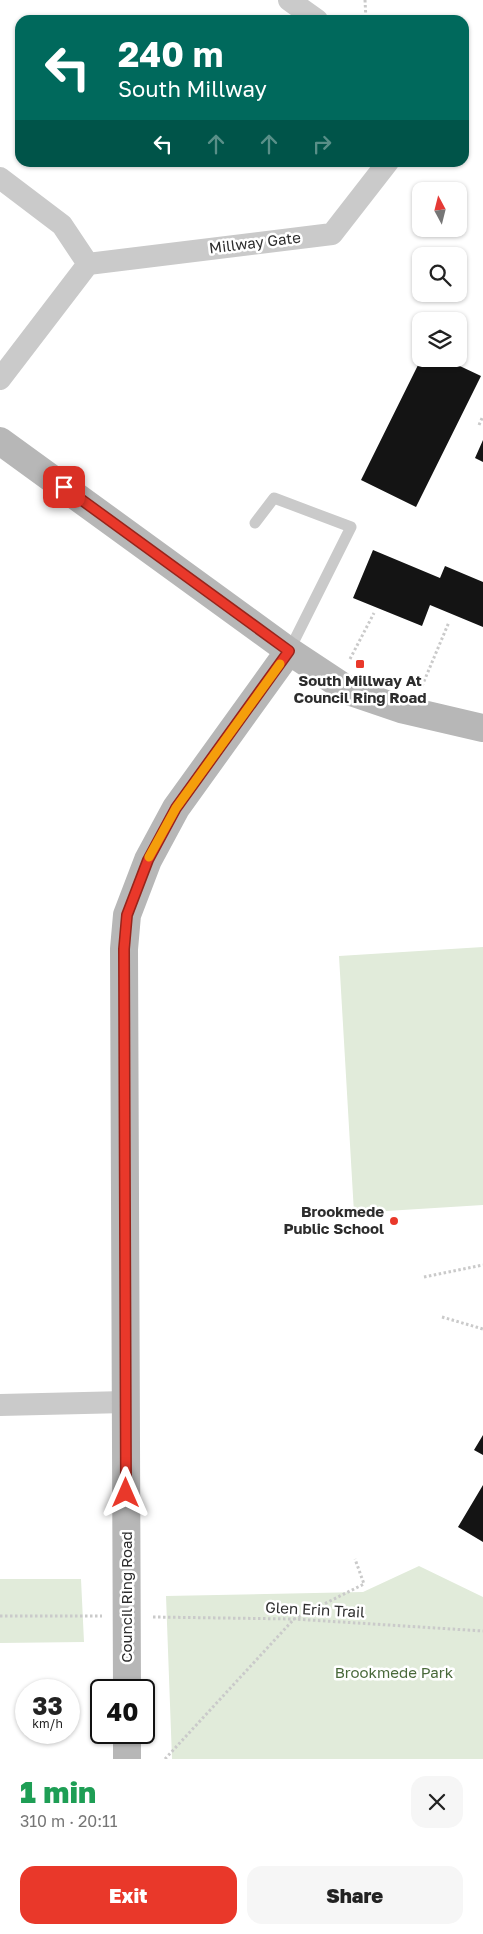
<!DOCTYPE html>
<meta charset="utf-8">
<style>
:root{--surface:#fff;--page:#f6f6f6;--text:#222;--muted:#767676;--accent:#e9382a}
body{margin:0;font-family:"Golos Text",sans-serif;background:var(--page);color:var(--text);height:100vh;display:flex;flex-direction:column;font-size:19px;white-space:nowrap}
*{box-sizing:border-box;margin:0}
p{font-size:16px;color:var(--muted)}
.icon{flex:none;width:28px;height:28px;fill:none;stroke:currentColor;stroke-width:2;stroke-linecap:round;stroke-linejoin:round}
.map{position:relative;height:1759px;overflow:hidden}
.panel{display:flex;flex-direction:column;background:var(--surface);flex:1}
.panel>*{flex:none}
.guide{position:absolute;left:15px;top:15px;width:454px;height:152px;border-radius:15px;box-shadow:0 1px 4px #0004;background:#00695c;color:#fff;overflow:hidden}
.needle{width:32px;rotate:353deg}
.tools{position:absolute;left:412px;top:182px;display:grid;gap:10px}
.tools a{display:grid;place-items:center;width:55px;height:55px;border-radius:10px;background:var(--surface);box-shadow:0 1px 4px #0004;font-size:25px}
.speed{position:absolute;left:15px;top:1679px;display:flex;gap:10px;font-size:25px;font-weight:700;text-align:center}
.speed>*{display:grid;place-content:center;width:65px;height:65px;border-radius:50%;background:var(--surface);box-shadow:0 1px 4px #0004;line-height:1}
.speed small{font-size:12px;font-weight:400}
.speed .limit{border:2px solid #111;border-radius:8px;background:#fff;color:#111}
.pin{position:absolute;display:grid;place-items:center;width:42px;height:42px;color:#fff;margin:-21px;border-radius:10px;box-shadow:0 2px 8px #0006}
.me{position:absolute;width:55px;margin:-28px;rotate:0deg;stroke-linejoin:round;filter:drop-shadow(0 0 4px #0008)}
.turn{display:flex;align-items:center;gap:18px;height:105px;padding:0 20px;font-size:22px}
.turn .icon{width:65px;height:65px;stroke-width:2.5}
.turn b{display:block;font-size:35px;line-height:42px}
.lanes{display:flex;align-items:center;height:48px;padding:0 20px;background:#0003;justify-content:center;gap:25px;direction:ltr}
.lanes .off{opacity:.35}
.round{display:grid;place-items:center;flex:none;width:52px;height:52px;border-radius:15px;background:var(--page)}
.head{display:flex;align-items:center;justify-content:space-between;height:85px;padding:0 20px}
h1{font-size:30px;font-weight:800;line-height:38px;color:#1e9e55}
.primary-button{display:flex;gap:10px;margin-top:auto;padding:10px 20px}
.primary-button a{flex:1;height:58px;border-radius:15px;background:var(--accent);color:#fff;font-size:20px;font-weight:800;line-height:58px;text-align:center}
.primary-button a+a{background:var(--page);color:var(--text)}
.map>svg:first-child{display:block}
</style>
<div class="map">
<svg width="483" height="1759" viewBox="0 0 483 1759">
<rect width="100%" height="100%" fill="#fff"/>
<path fill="#e1ebda" d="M 483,947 L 483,1205 L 354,1213 L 339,956 Z
M 419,1566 L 483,1597 L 483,1759 L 172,1759 L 166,1596 L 363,1592 Z
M 0,1579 L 81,1579 L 84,1642 L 0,1643 Z"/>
<path fill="#141414" d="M 421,359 L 445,359 L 481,376 L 416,507 L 361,480 Z
M 483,440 L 483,462 L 475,458 Z
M 373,550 L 440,578 L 445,566 L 483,582 L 483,627 L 430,605 L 422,626 L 353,598 Z
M 483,1435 L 483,1455 L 474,1450 Z
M 483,1485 L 483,1542 L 458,1527 Z"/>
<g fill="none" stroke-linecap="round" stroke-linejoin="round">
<path stroke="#cacaca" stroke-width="3" stroke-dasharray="2.5 2.5" stroke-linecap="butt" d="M 365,0 L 366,20
M 479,425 L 483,416
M 350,659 L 374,613
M 422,686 L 449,622
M 424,1277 L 483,1265
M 442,1317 L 483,1329
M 0,1616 L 102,1616
M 153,1617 L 294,1619 L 483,1631
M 165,1759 L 294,1619 L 364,1584 L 355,1559"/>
<path stroke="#cacaca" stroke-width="11" d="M 255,523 L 274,498 L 351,527 L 289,651"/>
<path stroke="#cacaca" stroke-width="22" d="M 289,0 L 317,20
M 0,178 L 62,225 L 88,264
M 0,379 L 88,264 L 332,234 L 388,162
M 0,1405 L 126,1402"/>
<path stroke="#b7b7b7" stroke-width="28" d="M 0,441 L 289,651 L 351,692 L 401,709 L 483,728
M 127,1690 L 124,949 L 127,915 L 148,860 L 176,808 L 289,651
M 127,1732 L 127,1759"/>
</g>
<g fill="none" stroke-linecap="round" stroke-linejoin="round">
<defs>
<path id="route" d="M 64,487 L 289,651 L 176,808 L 148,860 L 127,915 L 124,949 L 126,1493"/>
</defs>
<use href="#route" stroke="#97241b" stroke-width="12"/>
<use href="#route" stroke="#e9382a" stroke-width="9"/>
<path stroke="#f59e0b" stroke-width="9" d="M 149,857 L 176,808 L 280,664"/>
</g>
<g fill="#e9382a" stroke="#fff" stroke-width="2">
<rect x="355" y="659" width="10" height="10" rx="2.5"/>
<circle cx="394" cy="1221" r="5"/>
</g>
<g text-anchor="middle" stroke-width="5" stroke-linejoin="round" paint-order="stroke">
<g font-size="15" fill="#2d2d2d" stroke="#fff">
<text transform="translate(255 243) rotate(-7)" y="5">Millway Gate</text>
<text transform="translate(127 1597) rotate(-90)" y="5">Council Ring Road</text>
<text transform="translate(315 1610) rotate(3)" y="5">Glen Erin Trail</text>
</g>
<g font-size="15" font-weight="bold" fill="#2d2d2d" stroke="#fff">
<text x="360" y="686">South Millway At<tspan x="360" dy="17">Council Ring Road</tspan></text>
<text x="384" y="1217" text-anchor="end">Brookmede<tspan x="384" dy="17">Public School</tspan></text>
</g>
<g font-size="15" fill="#49693a" stroke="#fff">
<text x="394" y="1678">Brookmede Park</text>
</g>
</g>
</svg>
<div class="tools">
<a><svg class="needle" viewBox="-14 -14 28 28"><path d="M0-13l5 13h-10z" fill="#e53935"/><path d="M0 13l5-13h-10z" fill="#767676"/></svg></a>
<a><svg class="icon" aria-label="search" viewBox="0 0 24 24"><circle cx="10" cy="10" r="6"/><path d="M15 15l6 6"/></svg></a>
<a><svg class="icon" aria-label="layers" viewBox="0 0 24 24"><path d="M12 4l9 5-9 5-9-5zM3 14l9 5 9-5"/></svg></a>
</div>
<div class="speed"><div>33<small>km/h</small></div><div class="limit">40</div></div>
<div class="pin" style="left:64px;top:487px;background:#d93025"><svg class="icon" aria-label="arrive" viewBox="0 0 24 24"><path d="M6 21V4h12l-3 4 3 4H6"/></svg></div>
<svg class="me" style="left:126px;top:1493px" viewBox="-20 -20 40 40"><path d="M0-17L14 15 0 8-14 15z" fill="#e9382a" stroke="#fff" stroke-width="4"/></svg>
<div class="guide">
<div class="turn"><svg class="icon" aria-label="left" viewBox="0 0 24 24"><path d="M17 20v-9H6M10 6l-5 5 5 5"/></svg><div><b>240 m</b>South Millway</div></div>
<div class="lanes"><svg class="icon" aria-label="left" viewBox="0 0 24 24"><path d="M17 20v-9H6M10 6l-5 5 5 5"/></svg><svg class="icon off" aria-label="ahead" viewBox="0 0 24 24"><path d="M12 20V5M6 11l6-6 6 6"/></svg><svg class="icon off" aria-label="ahead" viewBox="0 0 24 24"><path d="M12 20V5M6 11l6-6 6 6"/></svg><svg class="icon off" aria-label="right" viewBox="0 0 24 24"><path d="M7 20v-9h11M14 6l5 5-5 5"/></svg></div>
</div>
</div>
<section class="panel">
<div class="head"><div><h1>1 min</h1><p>310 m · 20:11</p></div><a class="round"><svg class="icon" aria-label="close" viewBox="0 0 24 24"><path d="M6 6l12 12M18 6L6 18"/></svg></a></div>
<div class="primary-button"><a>Exit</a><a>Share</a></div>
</section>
